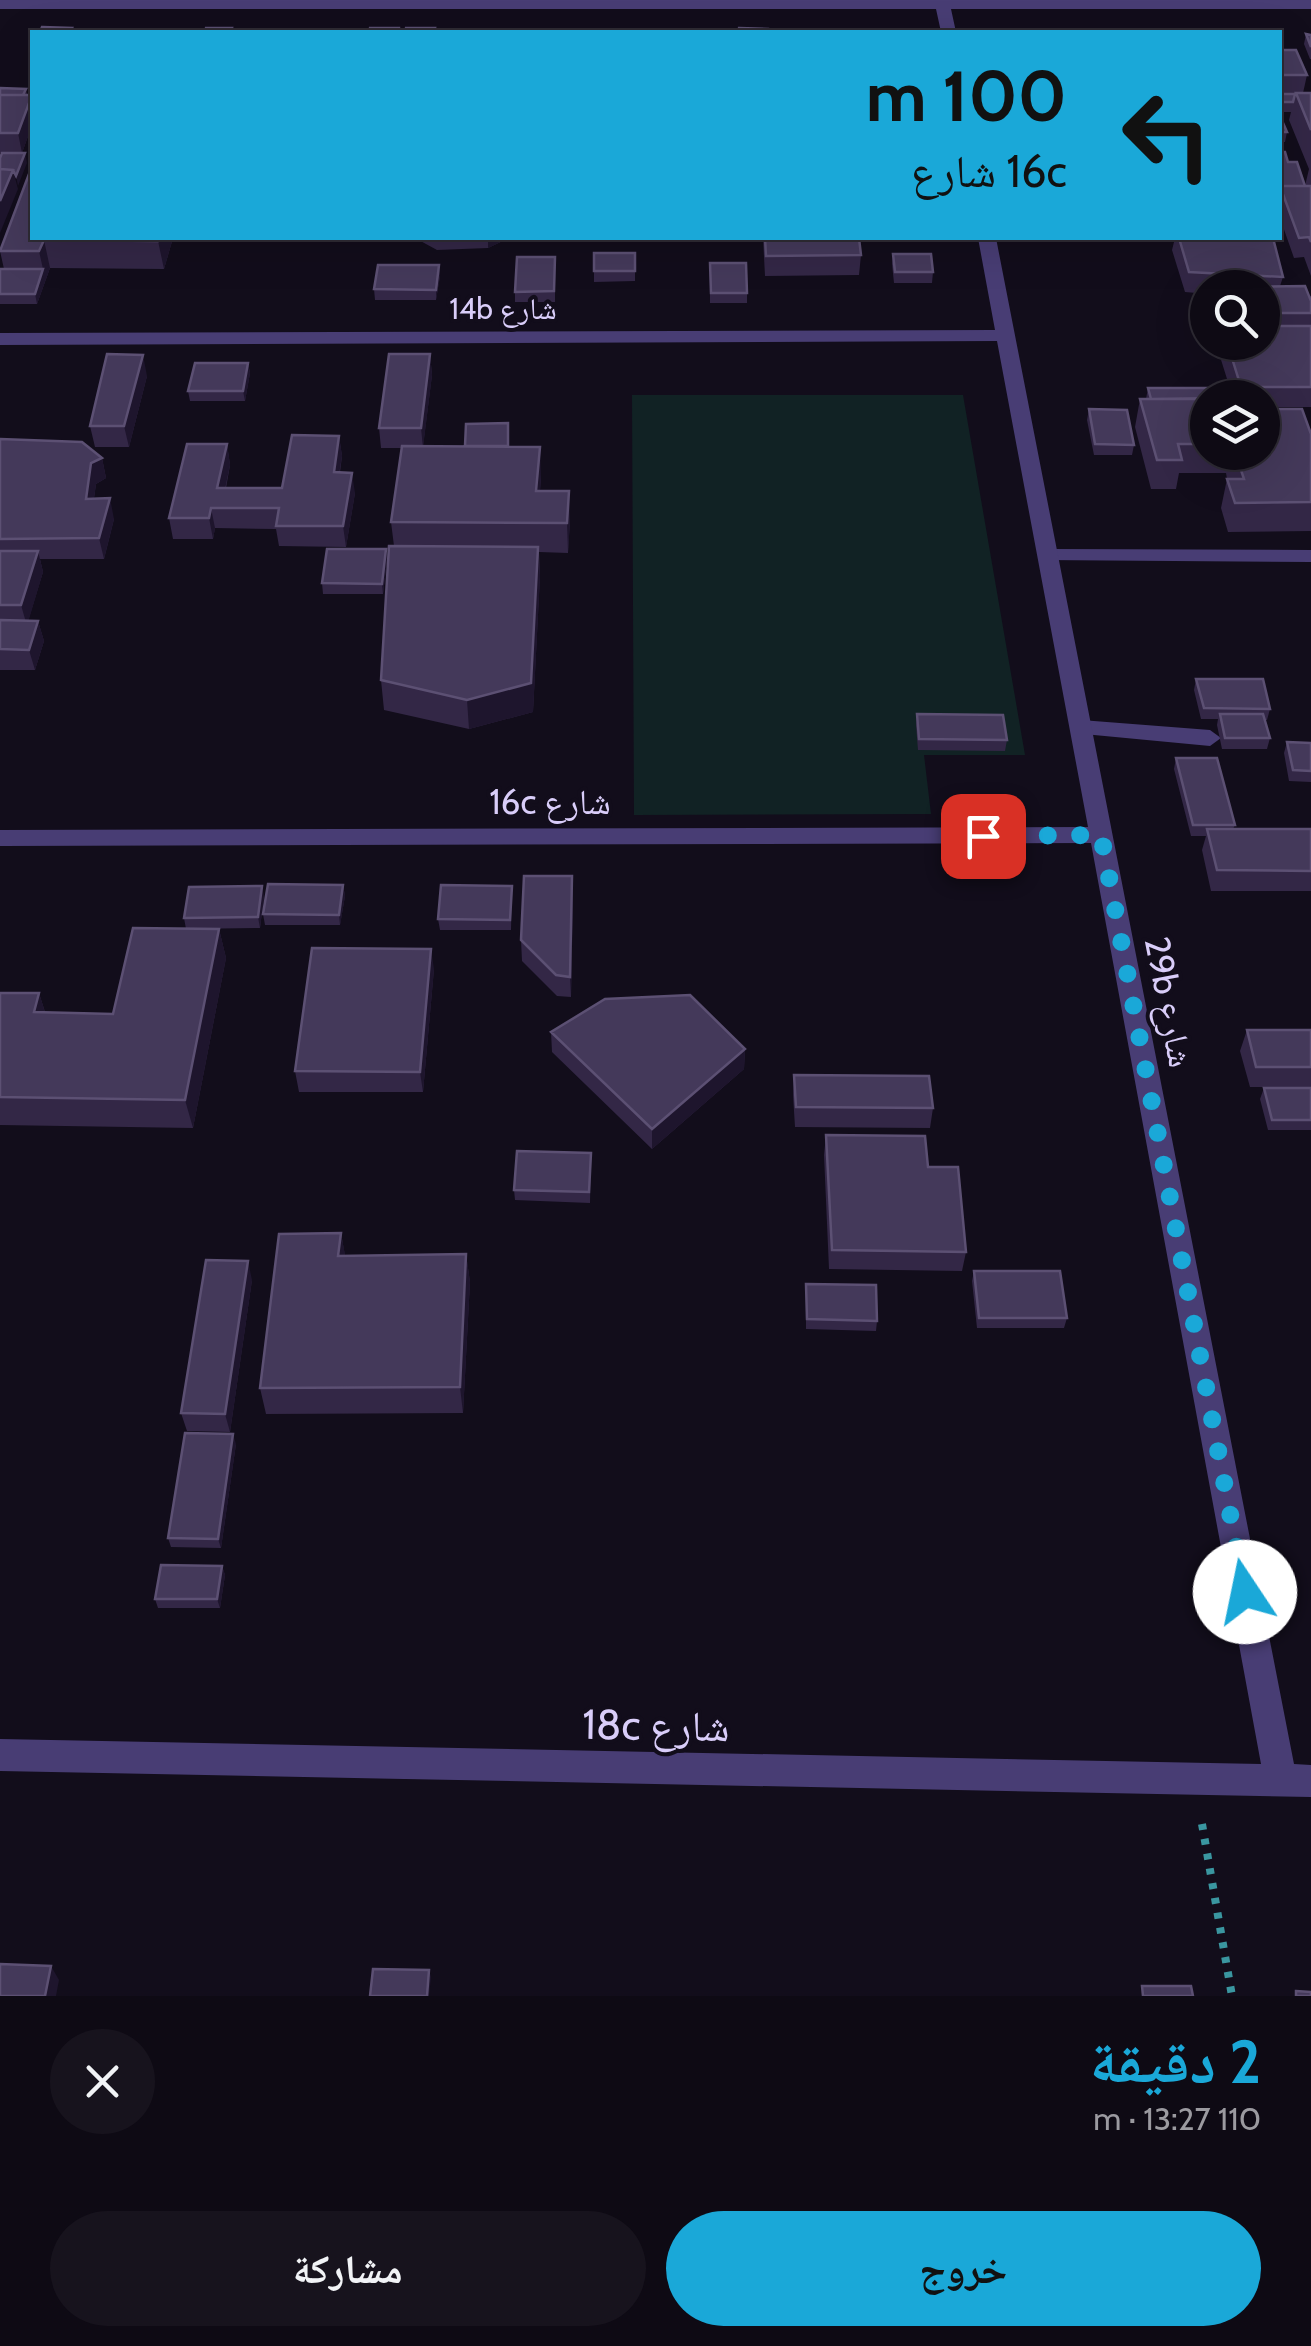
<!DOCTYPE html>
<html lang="ar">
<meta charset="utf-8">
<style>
:root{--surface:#0e0a14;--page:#17131d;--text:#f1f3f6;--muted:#9b9aa0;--line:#2e2b34;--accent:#1aa8d8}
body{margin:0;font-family:Cabin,"Noto Naskh Arabic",sans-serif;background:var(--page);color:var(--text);direction:rtl;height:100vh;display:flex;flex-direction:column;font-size:38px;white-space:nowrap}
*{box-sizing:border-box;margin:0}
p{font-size:32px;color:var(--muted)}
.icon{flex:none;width:55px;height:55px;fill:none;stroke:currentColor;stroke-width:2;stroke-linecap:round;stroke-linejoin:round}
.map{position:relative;height:1996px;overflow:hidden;direction:ltr}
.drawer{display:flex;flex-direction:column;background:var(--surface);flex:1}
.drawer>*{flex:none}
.hud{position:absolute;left:30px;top:30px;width:1252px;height:210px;border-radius:0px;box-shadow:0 10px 40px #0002,0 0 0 2px var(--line);direction:rtl;background:#1aa8d8;color:#111;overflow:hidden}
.controls{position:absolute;left:1190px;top:270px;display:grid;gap:20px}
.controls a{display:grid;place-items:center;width:90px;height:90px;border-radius:50%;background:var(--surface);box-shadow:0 10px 40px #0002,0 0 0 2px var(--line);font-size:50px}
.pin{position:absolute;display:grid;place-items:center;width:85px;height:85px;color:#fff;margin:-42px;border-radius:20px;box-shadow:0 5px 15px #0006}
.me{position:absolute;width:110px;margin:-55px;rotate:349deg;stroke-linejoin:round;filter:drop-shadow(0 0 8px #0008)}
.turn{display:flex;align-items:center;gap:35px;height:210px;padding:0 50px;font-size:45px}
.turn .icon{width:130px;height:130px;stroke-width:2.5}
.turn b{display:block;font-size:70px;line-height:85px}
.round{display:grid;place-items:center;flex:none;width:105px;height:105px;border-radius:52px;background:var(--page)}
.head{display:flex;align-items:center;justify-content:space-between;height:170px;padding:0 50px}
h1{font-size:60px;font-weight:700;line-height:75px;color:var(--accent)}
.primary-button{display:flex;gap:20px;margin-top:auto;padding:20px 50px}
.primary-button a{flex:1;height:115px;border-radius:60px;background:var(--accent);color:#111;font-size:40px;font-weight:700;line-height:115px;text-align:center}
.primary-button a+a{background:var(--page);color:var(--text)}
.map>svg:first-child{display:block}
</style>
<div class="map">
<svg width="1311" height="1996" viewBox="0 0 1311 1996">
<rect width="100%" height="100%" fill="#120d1b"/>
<path fill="#112224" d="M 632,395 L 963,395 L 1025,755 L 924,755 L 931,814 L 634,815 Z"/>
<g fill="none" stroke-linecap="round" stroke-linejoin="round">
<path stroke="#3a96a0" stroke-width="8" stroke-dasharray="6 9" stroke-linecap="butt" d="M 1202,1824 L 1232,1996"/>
<path fill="#483d74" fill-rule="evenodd" d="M 1048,549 L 1311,550 L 1311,562 L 1041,560 L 1038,555 L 1041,550 Z
M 1081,720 L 1210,730 L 1221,738 L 1210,746 L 1073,733 L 1070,728 L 1073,723 Z"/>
<path fill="#483d74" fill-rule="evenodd" d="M 0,0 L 1311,0 L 1311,9 L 951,9 L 956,32 L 941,32 L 936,9 L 0,9 Z
M 978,238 L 996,238 L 1294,1764 L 1311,1765 L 1311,1797 L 0,1771 L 0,1739 L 1261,1764 L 1091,843 L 0,846 L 0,830 L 1088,827 L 997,341 L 0,345 L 0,333 L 995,330 Z"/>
</g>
<path fill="#332746" d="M 1306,34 L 1311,35 L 1311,59 L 1310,59 L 1304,44 Z
M 1280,50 L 1307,75 L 1303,93 L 1311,93 L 1311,276 L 1304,257 L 1294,258 L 1280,218 L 1280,152 L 1305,186 L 1309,169 L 1289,120 L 1291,112 L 1280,112 Z
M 0,88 L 26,89 L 27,95 L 32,95 L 32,125 L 22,153 L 0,153 Z
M 1280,116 L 1287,132 L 1285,142 L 1280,142 Z
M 32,166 L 173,238 L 164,269 L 50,268 L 37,304 L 0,304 L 0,269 L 4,269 L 0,251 Z
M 415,238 L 509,238 L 488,248 L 437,250 Z
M 661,238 L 713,238 L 713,242 L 664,242 Z
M 763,238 L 859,238 L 861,255 L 859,275 L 765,276 Z
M 1175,238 L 1273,238 L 1283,277 L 1280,286 L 1311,296 L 1311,407 L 1262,407 L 1262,398 L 1233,398 L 1217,347 L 1218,342 L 1262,342 L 1262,288 L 1208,288 L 1208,294 L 1185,292 L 1172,250 Z
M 594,253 L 635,253 L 635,281 L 594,282 Z
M 893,254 L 933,272 L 932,283 L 894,283 L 892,264 Z
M 555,257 L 555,302 L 515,302 L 515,292 Z
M 710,263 L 747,293 L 747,303 L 710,303 Z
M 439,265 L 440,276 L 436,300 L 375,300 L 374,289 Z
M 430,354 L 432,375 L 423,446 L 509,446 L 541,476 L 540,491 L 570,520 L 568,553 L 539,552 L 540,576 L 533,712 L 469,729 L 384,710 L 381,680 L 394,546 L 391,522 L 402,448 L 381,448 L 379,428 Z
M 248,363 L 250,373 L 245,401 L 190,401 L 188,391 Z
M 147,376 L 129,447 L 95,447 L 90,426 Z
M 1148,388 L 1208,398 L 1208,452 L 1262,452 L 1311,434 L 1311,531 L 1228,532 L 1221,508 L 1227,479 L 1226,473 L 1179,473 L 1176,489 L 1151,489 L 1135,427 L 1140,399 L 1146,399 Z
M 1089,409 L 1134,445 L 1132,455 L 1094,455 L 1087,420 Z
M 339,436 L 342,456 L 340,472 L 355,493 L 346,547 L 279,546 L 276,529 L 215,528 L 213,539 L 173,539 L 169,518 L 227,444 L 230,465 L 226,488 L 282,488 Z
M 0,439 L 102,458 L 106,478 L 96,484 L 94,498 L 114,519 L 104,559 L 40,559 L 43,572 L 28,621 L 38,621 L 44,641 L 35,670 L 0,670 Z
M 386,549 L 387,560 L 383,594 L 323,594 L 322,583 Z
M 1196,679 L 1270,709 L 1267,720 L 1265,720 L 1270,738 L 1267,749 L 1222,749 L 1217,725 L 1218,719 L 1201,719 L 1194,690 Z
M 917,714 L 1007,740 L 1005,751 L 918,750 L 916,725 Z
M 1287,742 L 1311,743 L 1311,782 L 1289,781 L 1284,753 Z
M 1176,758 L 1235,825 L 1233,829 L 1311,829 L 1311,891 L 1211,891 L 1202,850 L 1206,836 L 1191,836 L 1174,769 Z
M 343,885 L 345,896 L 340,925 L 265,925 L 263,914 Z
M 512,886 L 511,930 L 440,930 L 438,919 Z
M 264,896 L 260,928 L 186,929 L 184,918 Z
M 573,897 L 571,997 L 557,996 L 522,961 L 521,940 Z
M 219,929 L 226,958 L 193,1128 L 0,1125 L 0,993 L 39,993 L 45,1012 L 113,1014 Z
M 434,969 L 423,1092 L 299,1092 L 295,1071 Z
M 1247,1030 L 1311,1030 L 1311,1087 L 1250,1087 L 1240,1051 Z
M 551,1032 L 745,1049 L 744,1069 L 652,1149 L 552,1052 Z
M 794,1075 L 933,1108 L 930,1128 L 795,1127 L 793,1095 Z
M 1264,1088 L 1311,1088 L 1311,1130 L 1268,1130 L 1260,1099 Z
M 826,1135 L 928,1167 L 966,1252 L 962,1271 L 829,1269 L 824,1155 Z
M 591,1153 L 590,1203 L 515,1200 L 514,1190 Z
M 341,1233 L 345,1256 L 466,1254 L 470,1282 L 463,1413 L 266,1414 L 260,1388 Z
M 974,1271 L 1067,1318 L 1064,1328 L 977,1328 L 972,1281 Z
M 252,1280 L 230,1432 L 187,1431 L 181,1413 Z
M 806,1284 L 877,1321 L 876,1331 L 806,1329 Z
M 236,1444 L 221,1548 L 171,1547 L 168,1538 Z
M 222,1566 L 225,1575 L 220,1608 L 158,1608 L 155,1599 Z"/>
<path fill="#1e152d" d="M 32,95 L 32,125 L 22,153 L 18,133 Z
M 25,153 L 27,163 L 18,186 L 16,176 Z
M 13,170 L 18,189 L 0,233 L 0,201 Z
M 159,238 L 173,238 L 164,269 L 158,241 Z
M 488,238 L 509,238 L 488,248 Z
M 44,240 L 50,268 L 37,304 L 35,294 L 43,269 L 39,251 Z
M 439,265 L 440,276 L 436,300 L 436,290 Z
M 430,354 L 432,375 L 423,448 L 421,428 Z
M 143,355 L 147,376 L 129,447 L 124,426 Z
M 248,363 L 250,373 L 245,401 L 243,391 Z
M 339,436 L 342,456 L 336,493 L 334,472 Z
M 227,444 L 230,465 L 221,508 L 217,488 Z
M 540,447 L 541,476 L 538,520 L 536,491 Z
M 102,458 L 106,478 L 96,484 L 91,519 L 86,499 L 91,463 Z
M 352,473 L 355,493 L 346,547 L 343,526 Z
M 569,491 L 570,520 L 568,553 L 567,523 Z
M 110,498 L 114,519 L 104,559 L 99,538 Z
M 211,508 L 215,528 L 213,539 L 209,518 Z
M 538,547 L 540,576 L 533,712 L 469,729 L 467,700 Z
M 386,549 L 387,560 L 383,594 L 382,584 Z
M 38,551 L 43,572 L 27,626 L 21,605 Z
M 38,621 L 44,641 L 35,670 L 29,650 Z
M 572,876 L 573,897 L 571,997 L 570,977 Z
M 343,885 L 345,896 L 340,925 L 339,915 Z
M 262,886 L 264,896 L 260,928 L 258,917 Z
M 219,929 L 226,958 L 193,1128 L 185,1100 Z
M 431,949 L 434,969 L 423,1092 L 420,1072 Z
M 39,993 L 48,1022 L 34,1012 Z
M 745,1049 L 744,1069 L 652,1149 L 652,1129 Z
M 341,1233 L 346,1260 L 338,1256 Z
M 466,1254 L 470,1282 L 463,1413 L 460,1387 Z
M 248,1261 L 252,1280 L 230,1432 L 225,1414 Z
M 233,1434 L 236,1444 L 221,1548 L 218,1539 Z
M 222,1566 L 225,1575 L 220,1608 L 217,1599 Z
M 51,1966 L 59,1980 L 56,1996 L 45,1996 Z
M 429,1970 L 431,1977 L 429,1996 L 427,1996 Z"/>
<path fill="#44395a" stroke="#5c5073" stroke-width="2.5" d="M 42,27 L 72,28 L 70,32 L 40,32 Z
M 206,28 L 232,28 L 231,32 L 205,32 Z
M 370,28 L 399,28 L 399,32 L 369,32 Z
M 406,28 L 435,28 L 434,32 L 405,32 Z
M 739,28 L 768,29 L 768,32 L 738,32 Z
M 1197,31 L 1253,31 L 1254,32 L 1198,32 Z
M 1306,34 L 1311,35 L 1311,47 Z
M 1280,50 L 1296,50 L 1307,75 L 1280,75 Z
M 0,88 L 26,89 L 23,95 L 0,95 Z
M 1296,93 L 1311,93 L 1311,130 Z
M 1280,94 L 1295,94 L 1293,102 L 1280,102 Z
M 0,95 L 32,95 L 18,133 L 0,133 Z
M 1280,116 L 1287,132 L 1280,132 Z
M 1280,152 L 1285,152 L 1288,162 L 1297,162 L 1305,186 L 1280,186 Z
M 2,153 L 25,153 L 16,176 L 13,170 L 0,169 L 0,158 Z
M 32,166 L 32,238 L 159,238 L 158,241 L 44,240 L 39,251 L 0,251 Z
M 0,169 L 13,170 L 0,201 Z
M 1280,186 L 1311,186 L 1311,242 L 1309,237 L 1299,238 Z
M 765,238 L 859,238 L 861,255 L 766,256 Z
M 1179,238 L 1273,238 L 1283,277 L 1189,272 Z
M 594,253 L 635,253 L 635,271 L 594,271 Z
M 893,254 L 931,254 L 933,272 L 895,272 Z
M 517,257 L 555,257 L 554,291 L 515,292 Z
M 710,263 L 746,263 L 747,293 L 711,293 Z
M 378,265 L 439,265 L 436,290 L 374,289 Z
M 0,269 L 43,269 L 35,294 L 0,294 Z
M 1305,286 L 1311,301 L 1311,313 L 1262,313 L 1262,288 L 1223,287 Z
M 1262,326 L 1311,326 L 1311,387 L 1241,387 L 1227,342 L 1262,342 Z
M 107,354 L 143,355 L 124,426 L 90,426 Z
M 389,354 L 430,354 L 421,428 L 379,428 Z
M 195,363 L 248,363 L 243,391 L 188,391 Z
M 1148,388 L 1220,388 L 1223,398 L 1151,399 Z
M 1140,399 L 1208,399 L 1208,444 L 1178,444 L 1182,460 L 1157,460 Z
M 1089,409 L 1127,410 L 1134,445 L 1095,444 Z
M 1262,409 L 1302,409 L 1311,434 L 1311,502 L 1235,503 L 1227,479 L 1244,479 L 1235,452 L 1262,452 Z
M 508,423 L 508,446 L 465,446 L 466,424 Z
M 292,435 L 339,436 L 334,472 L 352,473 L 343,526 L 276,526 L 279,508 L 211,508 L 209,518 L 169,518 L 187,444 L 227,444 L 217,488 L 282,488 Z
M 0,439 L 82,442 L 102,458 L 91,463 L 86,499 L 110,498 L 99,538 L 0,539 Z
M 402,446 L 540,447 L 536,491 L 569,491 L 567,523 L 391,522 Z
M 389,546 L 538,547 L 531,683 L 467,700 L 381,680 Z
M 327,549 L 386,549 L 382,584 L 322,583 Z
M 0,551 L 38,551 L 21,605 L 0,605 Z
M 0,620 L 38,621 L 29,650 L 0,649 Z
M 1196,679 L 1263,679 L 1270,709 L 1204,708 Z
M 917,714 L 1003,715 L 1007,740 L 919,739 Z
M 1220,714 L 1263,714 L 1270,738 L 1225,738 Z
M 1287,742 L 1311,743 L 1311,771 L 1293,770 Z
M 1176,758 L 1217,758 L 1235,825 L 1193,825 Z
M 1207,829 L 1311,829 L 1311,871 L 1217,870 Z
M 524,876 L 572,876 L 570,977 L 556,975 L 521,940 Z
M 268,884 L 343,885 L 339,915 L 263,914 Z
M 441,885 L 512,886 L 510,920 L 438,919 Z
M 262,886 L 258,917 L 184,918 L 189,887 Z
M 133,928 L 219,929 L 185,1100 L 0,1097 L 0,993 L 39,993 L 34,1012 L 113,1014 Z
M 312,948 L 431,949 L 420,1072 L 295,1071 Z
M 690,995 L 745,1049 L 652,1129 L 551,1032 L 605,999 Z
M 1247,1030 L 1311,1030 L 1311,1067 L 1256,1067 Z
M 794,1075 L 929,1076 L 933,1108 L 796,1107 Z
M 1264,1088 L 1311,1088 L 1311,1120 L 1272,1120 Z
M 826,1135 L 925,1136 L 928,1167 L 958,1167 L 966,1252 L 832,1250 Z
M 517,1151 L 591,1153 L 589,1192 L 514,1190 Z
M 341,1233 L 338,1256 L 466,1254 L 460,1387 L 260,1388 L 279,1234 Z
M 206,1260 L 248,1261 L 225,1414 L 181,1413 Z
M 974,1271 L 1060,1271 L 1067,1318 L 979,1318 Z
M 806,1284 L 876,1285 L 877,1321 L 807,1319 Z
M 185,1433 L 233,1434 L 218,1539 L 168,1538 Z
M 161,1565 L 222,1566 L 217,1599 L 155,1599 Z
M 0,1964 L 51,1966 L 45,1996 L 0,1996 Z
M 373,1969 L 429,1970 L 427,1996 L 370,1996 Z
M 1142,1986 L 1191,1986 L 1193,1996 L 1143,1996 Z
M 1296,1991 L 1311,1992 L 1311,1996 L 1296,1996 Z"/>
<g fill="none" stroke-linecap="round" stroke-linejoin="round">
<path stroke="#1aa8d8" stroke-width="18" stroke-dasharray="0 32.4" d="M 983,836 L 1101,835 L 1245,1592"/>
</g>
<g text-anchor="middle" stroke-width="8" stroke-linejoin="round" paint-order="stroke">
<g font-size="30" fill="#d9cdf9" stroke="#120d1b">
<text x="503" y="319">14b شارع</text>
</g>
<g font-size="35" fill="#d9cdf9" stroke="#120d1b">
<text x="550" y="814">16c شارع</text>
<text transform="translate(1169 1002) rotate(79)" y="12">29b شارع</text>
</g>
<g font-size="42" fill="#d9cdf9" stroke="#120d1b">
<text transform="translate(656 1725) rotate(1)" y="15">18c شارع</text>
</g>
</g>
</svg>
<div class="controls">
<a><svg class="icon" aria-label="search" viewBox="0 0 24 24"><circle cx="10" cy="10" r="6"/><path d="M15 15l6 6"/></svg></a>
<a><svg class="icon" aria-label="layers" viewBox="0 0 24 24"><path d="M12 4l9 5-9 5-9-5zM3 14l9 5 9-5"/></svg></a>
</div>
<div class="pin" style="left:983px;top:836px;background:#d93025"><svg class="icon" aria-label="arrive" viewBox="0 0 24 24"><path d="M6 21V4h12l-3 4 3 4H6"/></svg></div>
<svg class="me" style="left:1245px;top:1592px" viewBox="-20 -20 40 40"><circle r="19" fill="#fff"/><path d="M0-13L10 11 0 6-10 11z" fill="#1aa8d8"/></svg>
<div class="hud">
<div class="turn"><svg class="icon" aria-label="left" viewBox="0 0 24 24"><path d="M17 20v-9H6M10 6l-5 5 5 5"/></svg><div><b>100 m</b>16c شارع</div></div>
</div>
</div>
<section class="drawer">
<div class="head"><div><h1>2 دقيقة</h1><p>110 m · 13:27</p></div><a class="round"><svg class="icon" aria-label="close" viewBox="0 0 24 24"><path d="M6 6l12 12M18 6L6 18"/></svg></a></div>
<div class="primary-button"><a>خروج</a><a>مشاركة</a></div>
</section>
